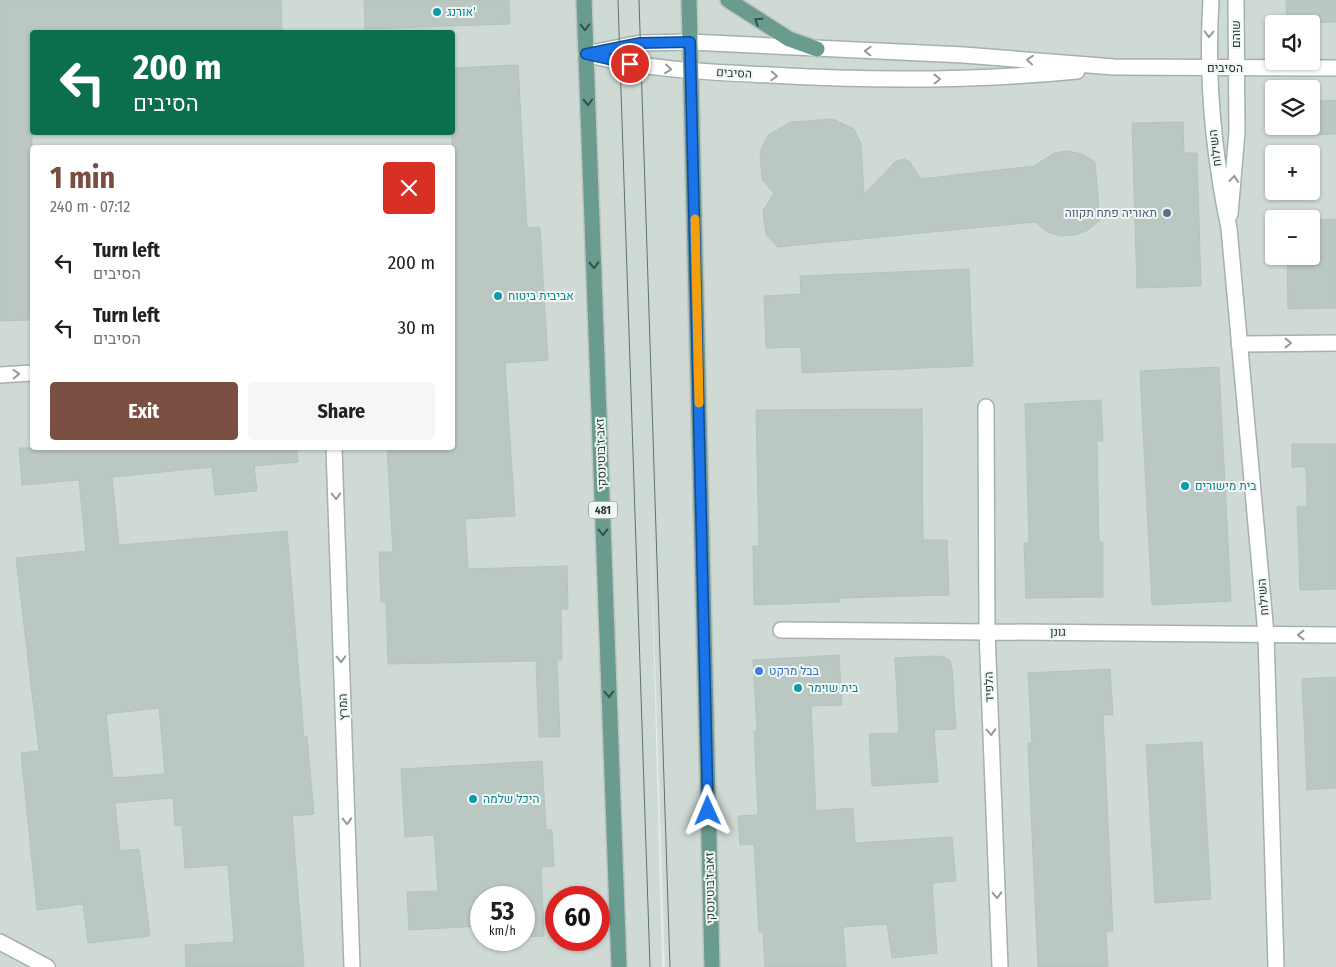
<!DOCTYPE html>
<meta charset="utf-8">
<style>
:root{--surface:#fff;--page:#f6f6f6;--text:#202124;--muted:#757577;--accent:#784f41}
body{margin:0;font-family:"Fira Sans Condensed",Heebo,sans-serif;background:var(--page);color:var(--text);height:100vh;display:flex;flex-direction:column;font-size:19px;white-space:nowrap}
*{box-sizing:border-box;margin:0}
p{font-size:16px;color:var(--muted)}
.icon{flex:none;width:28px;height:28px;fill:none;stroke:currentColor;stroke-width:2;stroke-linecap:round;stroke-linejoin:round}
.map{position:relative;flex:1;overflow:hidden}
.side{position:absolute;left:30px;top:145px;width:425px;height:305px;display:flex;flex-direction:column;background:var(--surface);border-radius:5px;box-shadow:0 1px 4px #0004}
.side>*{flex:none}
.guide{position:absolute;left:30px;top:30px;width:425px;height:105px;border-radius:5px;box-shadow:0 1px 4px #0004;background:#0b6e4f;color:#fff;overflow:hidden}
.buttons{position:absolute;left:1265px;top:15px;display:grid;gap:10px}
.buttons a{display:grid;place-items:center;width:55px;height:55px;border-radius:5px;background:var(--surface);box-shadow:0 1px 4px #0004;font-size:25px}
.speed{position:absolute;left:470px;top:886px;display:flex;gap:10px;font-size:25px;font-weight:700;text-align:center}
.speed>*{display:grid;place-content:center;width:65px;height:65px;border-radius:50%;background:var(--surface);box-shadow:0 1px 4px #0004;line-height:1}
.speed small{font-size:12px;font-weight:400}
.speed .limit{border:8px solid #d22;background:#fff;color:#111}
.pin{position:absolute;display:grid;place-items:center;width:42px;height:42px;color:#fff;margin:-21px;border:2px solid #fff;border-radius:50%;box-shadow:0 1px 5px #0007}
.me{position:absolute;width:55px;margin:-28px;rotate:359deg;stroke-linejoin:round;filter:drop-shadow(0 0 4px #0008)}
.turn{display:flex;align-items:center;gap:18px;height:105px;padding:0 20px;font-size:22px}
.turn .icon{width:65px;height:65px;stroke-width:2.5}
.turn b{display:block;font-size:35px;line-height:42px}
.round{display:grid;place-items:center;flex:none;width:52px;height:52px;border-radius:5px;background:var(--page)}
.summary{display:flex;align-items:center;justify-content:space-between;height:85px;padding:0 20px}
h1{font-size:30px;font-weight:700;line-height:38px;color:var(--accent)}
.action{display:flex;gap:10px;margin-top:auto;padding:10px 20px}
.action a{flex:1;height:58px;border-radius:5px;background:var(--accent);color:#fff;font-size:20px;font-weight:700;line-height:58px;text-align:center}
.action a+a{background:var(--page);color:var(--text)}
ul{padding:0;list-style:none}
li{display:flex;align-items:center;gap:15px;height:65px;padding:0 20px}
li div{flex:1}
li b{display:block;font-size:19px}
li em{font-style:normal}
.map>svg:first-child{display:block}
</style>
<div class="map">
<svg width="1336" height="967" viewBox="0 0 1336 967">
<rect width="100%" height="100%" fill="#e1eae6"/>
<path fill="#cfdad5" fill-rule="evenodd" d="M 0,0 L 1336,0 L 1336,967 L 665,967 L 650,508 L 662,967 L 0,967 ZM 1274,24 L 1311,24 L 1311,61 L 1274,61 ZM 32,32 L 452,32 L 452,132 L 32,132 ZM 1274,89 L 1311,89 L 1311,126 L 1274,126 ZM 32,148 L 452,148 L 452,448 L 32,448 ZM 1274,154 L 1311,154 L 1311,191 L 1274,191 ZM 1274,219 L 1311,219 L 1311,256 L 1274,256 ZM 481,898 L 524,898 L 524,940 L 481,940 ZM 556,898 L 599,898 L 599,940 L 556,940 Z"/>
<path fill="#bac7c2" stroke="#b4c3bd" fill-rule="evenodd" d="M 0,0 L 281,0 L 282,32 L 32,32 L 32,320 L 0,321 Z
M 364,0 L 509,0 L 510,24 L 365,29 Z
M 1286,0 L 1336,0 L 1336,22 L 1287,23 Z
M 518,65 L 527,228 L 540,227 L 548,360 L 505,363 L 515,516 L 465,519 L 468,569 L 567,566 L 568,609 L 561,609 L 562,660 L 557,660 L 560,737 L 539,737 L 536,661 L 388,664 L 386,602 L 381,602 L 379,552 L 393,552 L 387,448 L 452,448 L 452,68 Z
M 1336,100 L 1336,134 L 1313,135 L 1311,102 Z
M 833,119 L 854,129 L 861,144 L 864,194 L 896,161 L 904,159 L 910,162 L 921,179 L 1034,166 L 1054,153 L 1068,151 L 1082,154 L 1095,162 L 1100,220 L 1088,230 L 1075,235 L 1060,236 L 1046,231 L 1035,222 L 778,247 L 766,235 L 763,211 L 774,193 L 762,180 L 760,151 L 768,135 L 791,122 Z
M 1183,122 L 1184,153 L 1197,153 L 1201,286 L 1137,288 L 1132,123 Z
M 1336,219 L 1336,308 L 1288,309 L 1287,256 L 1311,256 L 1311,220 Z
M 969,269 L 973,366 L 802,373 L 801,347 L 766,348 L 764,296 L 801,294 L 800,276 Z
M 1219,367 L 1231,601 L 1152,605 L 1140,371 Z
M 1101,400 L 1103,441 L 1097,441 L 1099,542 L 1103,542 L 1103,597 L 1026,598 L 1024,543 L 1029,543 L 1025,404 Z
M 922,409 L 923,540 L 947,540 L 949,595 L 840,598 L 840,602 L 754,605 L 753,546 L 759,546 L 756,410 Z
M 1292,444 L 1336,444 L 1336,589 L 1300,590 L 1297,507 L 1307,506 L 1306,467 L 1292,467 Z
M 19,448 L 297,448 L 298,462 L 254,466 L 257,491 L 215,495 L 212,467 L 112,477 L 119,545 L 287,531 L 304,737 L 307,736 L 314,814 L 292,816 L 304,967 L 186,967 L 185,945 L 234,942 L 228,865 L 185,868 L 182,825 L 175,826 L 173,798 L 115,803 L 120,851 L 139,849 L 150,936 L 88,943 L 83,904 L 37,910 L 21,753 L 39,751 L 16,558 L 86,551 L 79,480 L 22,485 ZM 159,708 L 165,774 L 113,778 L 106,714 Z
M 839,655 L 842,705 L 811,706 L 816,811 L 853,808 L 855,843 L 952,837 L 956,881 L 932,883 L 937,953 L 892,958 L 887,924 L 843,927 L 846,967 L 765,967 L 763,932 L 759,932 L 754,844 L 740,845 L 738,816 L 758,815 L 754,731 L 757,731 L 753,660 Z
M 937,656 L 945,657 L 950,661 L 952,668 L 956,729 L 934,730 L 938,782 L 872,786 L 869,734 L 899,733 L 895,658 Z
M 1110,669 L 1113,715 L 1103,715 L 1113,931 L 1106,931 L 1108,967 L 1038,967 L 1028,743 L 1032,743 L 1028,673 Z
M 1336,677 L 1336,788 L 1307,790 L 1302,679 Z
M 1202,742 L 1211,899 L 1155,903 L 1146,745 Z
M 542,761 L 546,830 L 552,830 L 554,866 L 541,867 L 544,936 L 524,937 L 524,898 L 481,898 L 481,926 L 409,930 L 407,892 L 438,891 L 434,835 L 405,837 L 401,769 Z"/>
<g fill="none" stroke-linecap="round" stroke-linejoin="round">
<defs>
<path id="minor" d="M 1239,344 L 1336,343
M 0,375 L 32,373
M 986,407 L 987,631 L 1000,967
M 334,448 L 352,967
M 781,630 L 1336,635"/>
<path id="tertiary" d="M 1211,0 C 1206,78 1213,152 1229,228 L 1266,634 L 1276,967
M 586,54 L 640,43 L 690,42 L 964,55 L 1114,67 L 1336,68
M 589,55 C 649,70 709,72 770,75 C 872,81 975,81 1077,71
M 1230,214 L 1237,132 L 1236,0
M 0,942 L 47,967"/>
<path id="primary" d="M 584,0 L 619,967
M 689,0 L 712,967
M 728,0 L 789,39 L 817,49"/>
</defs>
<use href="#minor" stroke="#a4b1ad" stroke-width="18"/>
<use href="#tertiary" stroke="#a4b1ad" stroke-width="18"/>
<use href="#primary" stroke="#bdc4c2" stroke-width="18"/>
<use href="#minor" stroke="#fff" stroke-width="15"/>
<use href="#tertiary" stroke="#fff" stroke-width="15"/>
<use href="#primary" stroke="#6a9b8f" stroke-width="15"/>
<path stroke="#5d746f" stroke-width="1" d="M 618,0 L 650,967
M 639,0 L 670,967"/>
</g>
<defs><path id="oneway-chevron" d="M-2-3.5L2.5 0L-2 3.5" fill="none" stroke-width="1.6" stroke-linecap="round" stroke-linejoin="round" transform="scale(1.25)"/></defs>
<g stroke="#35524a">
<use href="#oneway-chevron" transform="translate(758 21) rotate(-147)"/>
<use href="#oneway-chevron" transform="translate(585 27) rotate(88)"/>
<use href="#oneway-chevron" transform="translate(588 102) rotate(87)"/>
<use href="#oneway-chevron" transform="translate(594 265) rotate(88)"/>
<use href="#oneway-chevron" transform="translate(603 532) rotate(88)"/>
<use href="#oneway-chevron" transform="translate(609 694) rotate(88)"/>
</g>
<g stroke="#919c99">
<use href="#oneway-chevron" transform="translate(1209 34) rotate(91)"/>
<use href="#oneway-chevron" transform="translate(868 51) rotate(-178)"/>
<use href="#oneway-chevron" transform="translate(1030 60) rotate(-175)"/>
<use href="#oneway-chevron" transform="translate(668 69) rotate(6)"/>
<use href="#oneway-chevron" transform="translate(774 76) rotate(3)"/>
<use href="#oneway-chevron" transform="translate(937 79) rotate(-1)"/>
<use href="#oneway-chevron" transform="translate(1234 179) rotate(-84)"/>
<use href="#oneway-chevron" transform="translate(1288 343)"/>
<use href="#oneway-chevron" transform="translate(16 374) rotate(-2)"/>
<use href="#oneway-chevron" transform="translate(336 496) rotate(88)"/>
<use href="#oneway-chevron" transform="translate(1301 635) rotate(-180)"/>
<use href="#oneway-chevron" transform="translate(341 659) rotate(88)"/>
<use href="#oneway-chevron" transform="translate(991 732) rotate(88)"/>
<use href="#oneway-chevron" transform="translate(347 821) rotate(88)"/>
<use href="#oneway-chevron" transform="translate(997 895) rotate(88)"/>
</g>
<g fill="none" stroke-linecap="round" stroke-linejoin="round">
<defs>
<path id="route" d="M 630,64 L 586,54 L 640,43 L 690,42 L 708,811"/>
</defs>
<use href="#route" stroke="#114b97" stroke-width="12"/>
<use href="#route" stroke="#1a73e8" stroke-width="9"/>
<path stroke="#f59e0b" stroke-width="9" d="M 695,219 L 699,403"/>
</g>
<g fill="#0f9aa8" stroke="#f1f7f4" stroke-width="2">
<circle cx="437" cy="12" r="5"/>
<circle cx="498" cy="296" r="5"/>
<circle cx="1185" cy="486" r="5"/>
<circle cx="798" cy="688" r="5"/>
<circle cx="473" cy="799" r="5"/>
</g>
<circle fill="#5c6f8a" stroke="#f1f7f4" stroke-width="2" cx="1167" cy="213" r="5"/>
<circle fill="#3f7fe0" stroke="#f1f7f4" stroke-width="2" cx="759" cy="671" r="5"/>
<g text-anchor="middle" stroke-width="4" stroke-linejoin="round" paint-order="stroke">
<rect fill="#f1f7f4" stroke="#61726d" stroke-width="1" x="589" y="501.5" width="28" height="17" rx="4"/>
<g font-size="11" font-weight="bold" fill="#233933">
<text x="603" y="514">481</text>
</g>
<g font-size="12" fill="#0d838f" stroke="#f1f7f4" text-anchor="start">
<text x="447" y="16">אורנג'</text>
<text x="508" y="300">אביבית ביטוח</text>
<text x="1195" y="490">בית מישורים</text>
<text x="808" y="692">בית שוימר</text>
<text x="483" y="803">היכל שלמה</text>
</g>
<g font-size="12" fill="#233933" stroke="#f1f7f4">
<text transform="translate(1236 34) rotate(-90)" y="4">שוהם</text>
<text x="1225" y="72">הסיבים</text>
<text transform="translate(734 73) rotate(3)" y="4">הסיבים</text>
<text transform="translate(1215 148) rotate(-97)" y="4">השילוח</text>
<text transform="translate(601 454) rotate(-92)" y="4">זאב ז'בוטינסקי</text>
<text transform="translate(1263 597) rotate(-95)" y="4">השילוח</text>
<text transform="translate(1058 632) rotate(1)" y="4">גונן</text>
<text transform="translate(989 687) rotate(-92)" y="4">הלפיד</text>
<text transform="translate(343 707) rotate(-92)" y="4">המרץ</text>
<text transform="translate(710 888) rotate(-91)" y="4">זאב ז'בוטינסקי</text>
</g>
<g font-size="12" fill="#4e5e75" stroke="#f1f7f4" text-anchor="end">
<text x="1157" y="217">תאוריה פתח תקווה</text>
</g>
<g font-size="12" fill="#366cbe" stroke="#f1f7f4" text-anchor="start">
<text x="769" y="675">בבל מרקט</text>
</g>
</g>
</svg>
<div class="buttons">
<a><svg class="icon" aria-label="sound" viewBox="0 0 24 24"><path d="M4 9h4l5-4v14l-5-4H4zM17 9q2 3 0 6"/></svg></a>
<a><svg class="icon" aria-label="layers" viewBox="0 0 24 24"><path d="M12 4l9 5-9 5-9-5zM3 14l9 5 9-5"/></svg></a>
<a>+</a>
<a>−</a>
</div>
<div class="speed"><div>53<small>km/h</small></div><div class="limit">60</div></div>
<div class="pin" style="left:630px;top:64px;background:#d93025"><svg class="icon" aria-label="arrive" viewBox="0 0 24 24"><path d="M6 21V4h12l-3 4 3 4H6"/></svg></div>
<svg class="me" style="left:708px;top:811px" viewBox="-20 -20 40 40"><path d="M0-17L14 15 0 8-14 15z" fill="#1a73e8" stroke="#fff" stroke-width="4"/></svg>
<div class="guide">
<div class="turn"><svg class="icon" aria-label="left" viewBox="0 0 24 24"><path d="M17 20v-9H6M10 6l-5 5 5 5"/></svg><div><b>200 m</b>הסיבים</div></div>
</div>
<section class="side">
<div class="summary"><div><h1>1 min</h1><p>240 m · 07:12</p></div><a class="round" style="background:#d93025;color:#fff"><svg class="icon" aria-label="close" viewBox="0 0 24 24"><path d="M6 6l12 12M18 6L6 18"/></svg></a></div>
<ul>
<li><svg class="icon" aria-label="left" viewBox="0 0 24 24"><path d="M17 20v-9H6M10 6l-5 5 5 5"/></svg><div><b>Turn left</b><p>הסיבים</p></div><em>200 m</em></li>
<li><svg class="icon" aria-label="left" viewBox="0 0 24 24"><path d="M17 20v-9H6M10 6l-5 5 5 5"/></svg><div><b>Turn left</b><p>הסיבים</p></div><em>30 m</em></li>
</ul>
<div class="action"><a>Exit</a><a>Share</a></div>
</section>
</div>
